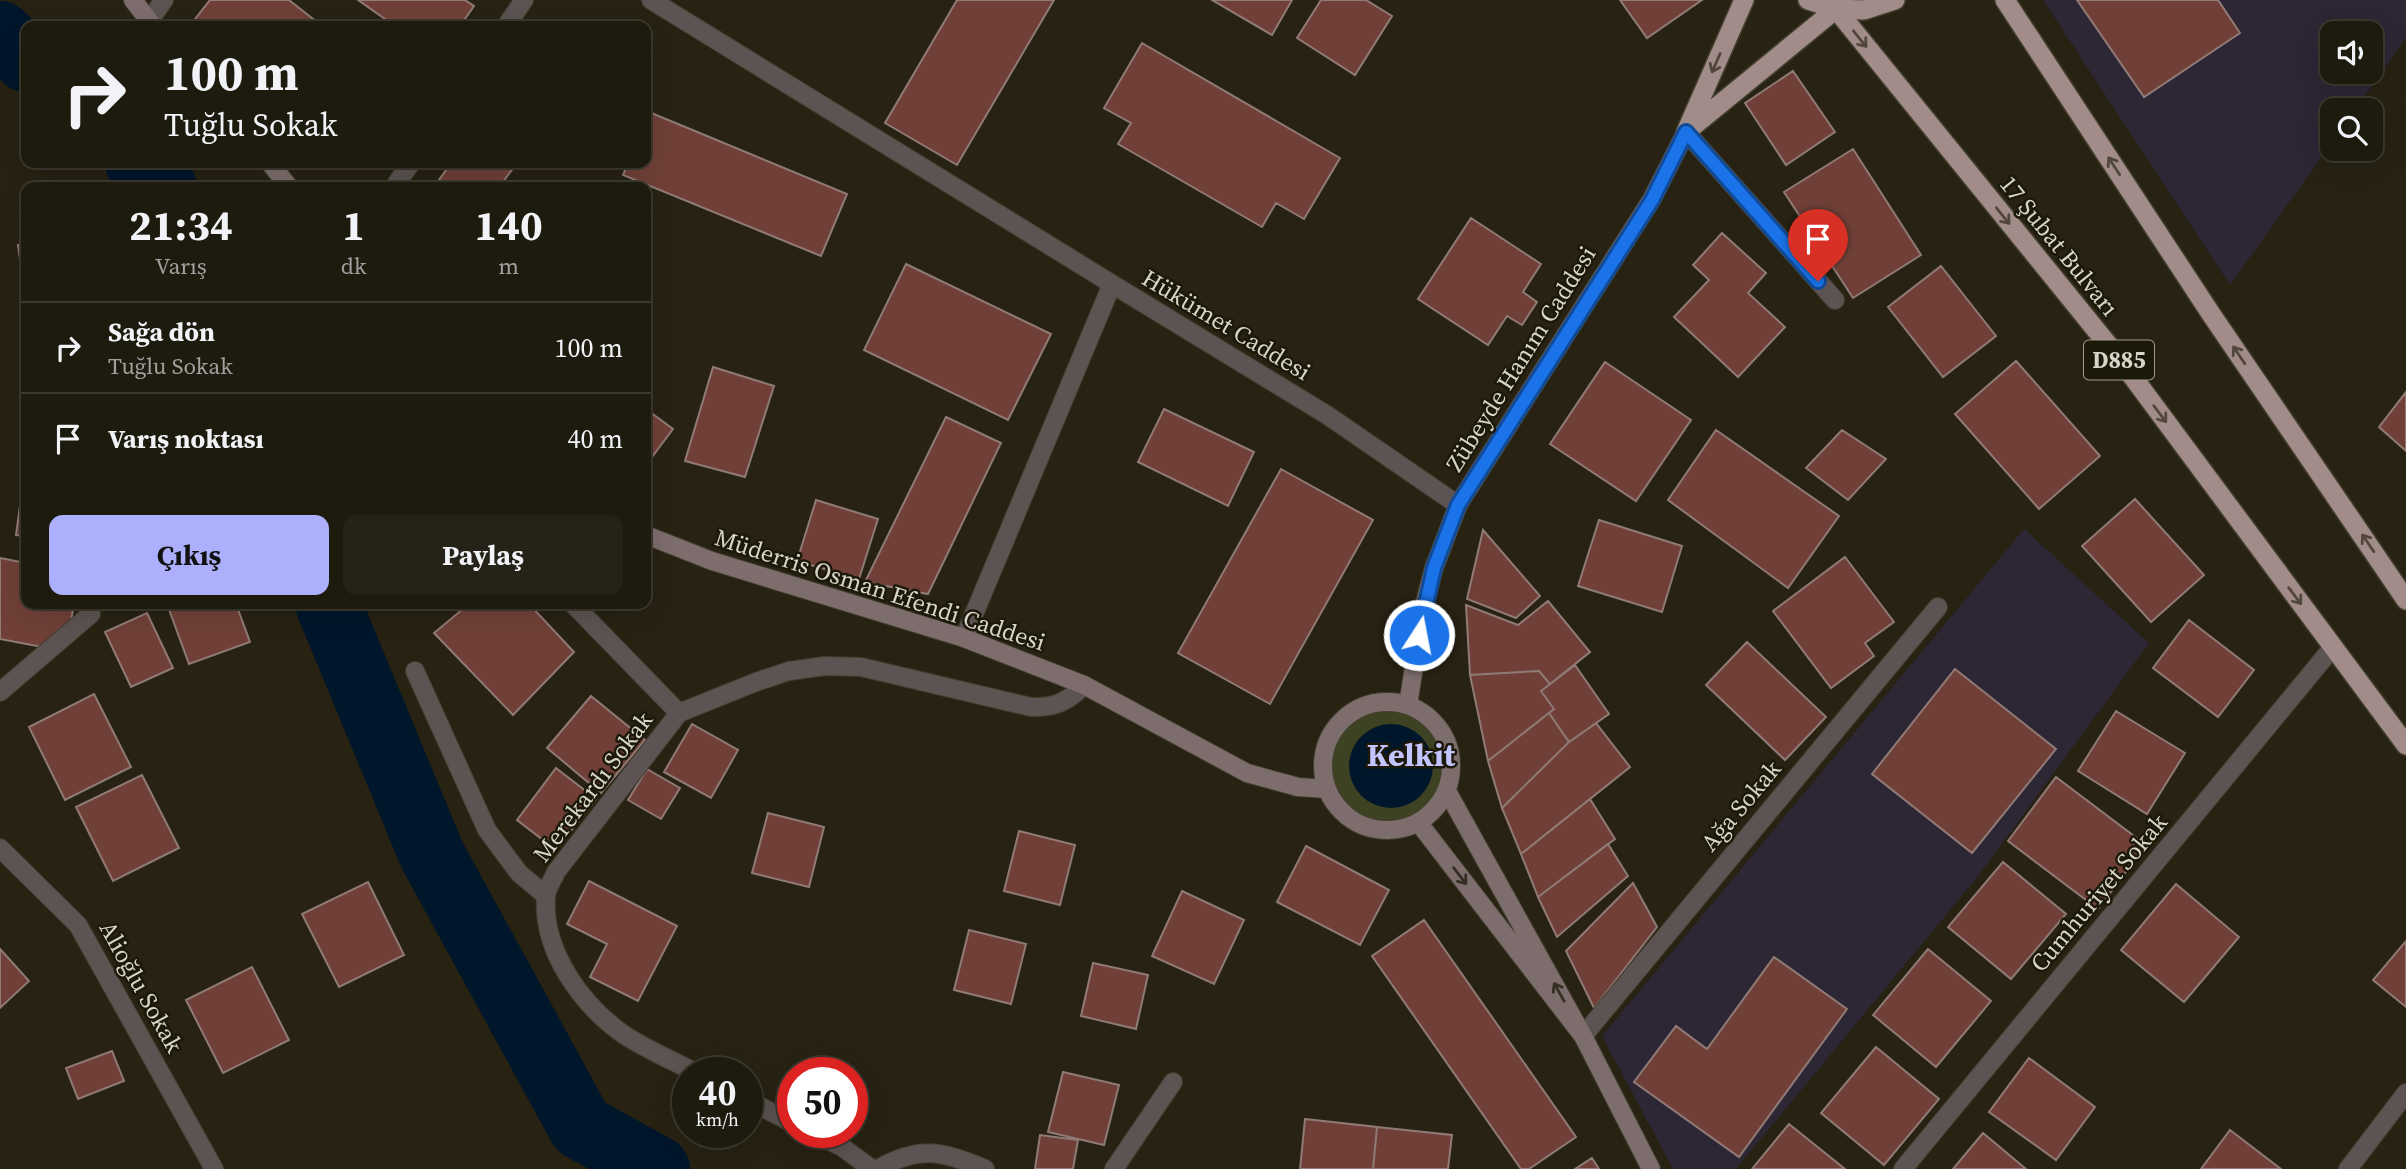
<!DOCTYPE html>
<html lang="tr">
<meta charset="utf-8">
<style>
:root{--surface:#1d1a0e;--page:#252317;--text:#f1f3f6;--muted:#a0a19e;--line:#3b382e;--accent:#acaffb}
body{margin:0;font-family:"Source Serif 4",serif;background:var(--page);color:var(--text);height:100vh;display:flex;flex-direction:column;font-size:26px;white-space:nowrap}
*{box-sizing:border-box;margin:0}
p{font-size:23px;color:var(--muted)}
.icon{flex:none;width:38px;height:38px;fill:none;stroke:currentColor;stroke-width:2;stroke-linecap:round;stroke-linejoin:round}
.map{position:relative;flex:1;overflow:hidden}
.side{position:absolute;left:21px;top:182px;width:630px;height:427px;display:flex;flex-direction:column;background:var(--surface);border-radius:14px;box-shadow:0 7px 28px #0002,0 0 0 2px var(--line)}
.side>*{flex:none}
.hud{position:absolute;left:21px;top:21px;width:630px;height:147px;border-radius:14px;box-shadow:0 7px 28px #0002,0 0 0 2px var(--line);background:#1d1a0e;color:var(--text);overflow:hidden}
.controls{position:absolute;left:2320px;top:21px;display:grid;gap:14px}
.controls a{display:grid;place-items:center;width:63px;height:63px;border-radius:14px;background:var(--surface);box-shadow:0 7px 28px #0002,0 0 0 2px var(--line);font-size:35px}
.speed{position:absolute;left:672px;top:1057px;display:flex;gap:14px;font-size:35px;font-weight:700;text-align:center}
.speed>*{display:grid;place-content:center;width:91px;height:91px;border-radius:50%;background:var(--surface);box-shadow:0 7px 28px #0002,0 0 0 2px var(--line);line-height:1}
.speed small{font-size:18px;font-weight:400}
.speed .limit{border:10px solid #d22;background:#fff;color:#111}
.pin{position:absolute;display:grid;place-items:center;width:60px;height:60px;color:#fff;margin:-72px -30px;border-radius:50% 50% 50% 0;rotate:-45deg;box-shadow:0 0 7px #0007}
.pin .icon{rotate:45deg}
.me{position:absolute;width:77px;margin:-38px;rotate:11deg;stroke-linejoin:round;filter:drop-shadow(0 0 5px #0008)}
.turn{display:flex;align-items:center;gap:24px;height:147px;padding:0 28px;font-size:32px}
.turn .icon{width:91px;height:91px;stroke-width:2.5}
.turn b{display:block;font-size:49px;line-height:60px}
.eta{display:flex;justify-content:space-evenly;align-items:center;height:119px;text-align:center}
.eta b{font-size:42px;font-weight:700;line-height:49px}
.button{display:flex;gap:14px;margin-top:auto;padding:14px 28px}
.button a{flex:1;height:80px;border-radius:14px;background:var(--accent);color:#111;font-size:28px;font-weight:700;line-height:80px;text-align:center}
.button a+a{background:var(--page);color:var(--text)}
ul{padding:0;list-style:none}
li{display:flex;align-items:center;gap:21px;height:91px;padding:0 28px;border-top:2px solid var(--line)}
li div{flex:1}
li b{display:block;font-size:26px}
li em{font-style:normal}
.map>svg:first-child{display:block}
</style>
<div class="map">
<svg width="2406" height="1169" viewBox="0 0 2406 1169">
<rect width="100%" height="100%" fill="#272212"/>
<path fill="#2d2635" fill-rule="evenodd" d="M 2043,0 L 2406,0 L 2406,38 L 2355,110 L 2333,110 L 2333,141 L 2230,285 ZM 2333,33 L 2371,33 L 2371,72 L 2333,72 Z
M 2024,529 L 2149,643 L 1979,875 L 1736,1169 L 1673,1169 L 1602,1036 Z"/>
<path fill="#3c4222" d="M1323 766a64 64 0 1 1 128 0a64 64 0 1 1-128 0Z"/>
<path fill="#00162b" d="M1349 766a42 42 0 1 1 84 0a42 42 0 1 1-84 0Z"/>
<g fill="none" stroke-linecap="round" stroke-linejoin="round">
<path stroke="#00162b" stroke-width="66" d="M 0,34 L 26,59
M 138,163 L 164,187
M 328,604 L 432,855 L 581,1127 L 657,1169"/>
</g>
<path fill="#704038" stroke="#907a76" stroke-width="2" d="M 210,0 L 289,0 L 322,26 L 197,26 L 192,23 Z
M 358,0 L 465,0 L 474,6 L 460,26 L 395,26 Z
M 957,0 L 1054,0 L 957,165 L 885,123 Z
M 1212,0 L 1292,0 L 1272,35 Z
M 1321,0 L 1366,0 L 1392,16 L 1355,75 L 1297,38 Z
M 1620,0 L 1702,0 L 1647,38 Z
M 2077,0 L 2218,0 L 2240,33 L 2144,97 Z
M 1142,43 L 1340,158 L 1304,219 L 1276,203 L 1262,227 L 1118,144 L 1131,123 L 1104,108 Z
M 1793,71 L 1835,132 L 1786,165 L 1745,103 Z
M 649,112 L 847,194 L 821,256 L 623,175 L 628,163 L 646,163 L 646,120 Z
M 1853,149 L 1921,255 L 1853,298 L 1784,192 Z
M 451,163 L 517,163 L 499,187 L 434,187 Z
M 1471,218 L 1541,264 L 1523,292 L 1537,302 L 1522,325 L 1507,316 L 1488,345 L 1418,299 Z
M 1722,233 L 1766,273 L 1748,293 L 1785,327 L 1738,377 L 1674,317 L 1709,280 L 1693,265 Z
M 26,243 L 26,303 L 18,245 Z
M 906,264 L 1051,334 L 1008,420 L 864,350 Z
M 1941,266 L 1996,336 L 1943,377 L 1888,307 Z
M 2016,361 L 2100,456 L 2039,509 L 1955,414 Z
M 1605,362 L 1691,420 L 1636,501 L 1550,444 Z
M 713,367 L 774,386 L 745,477 L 685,461 Z
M 2406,392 L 2406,451 L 2379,427 Z
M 646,409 L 673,429 L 646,465 Z
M 1164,409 L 1254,452 L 1228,506 L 1138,462 Z
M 946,417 L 1001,443 L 928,594 L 865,582 Z
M 1716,430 L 1839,516 L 1788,588 L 1668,500 Z
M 1842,430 L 1886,459 L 1848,500 L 1806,468 Z
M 26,461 L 26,536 L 16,535 Z
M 1281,469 L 1373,520 L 1270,704 L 1178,653 Z
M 2135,499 L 2204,575 L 2151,622 L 2082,546 Z
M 816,500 L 878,519 L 859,579 L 797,561 Z
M 1599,520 L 1682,546 L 1662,612 L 1578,586 Z
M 1483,530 L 1540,596 L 1516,618 L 1467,599 Z
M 1845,557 L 1894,622 L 1865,643 L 1874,656 L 1831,688 L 1773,611 Z
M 0,558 L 26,563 L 26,604 L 74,604 L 71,621 L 42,647 L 0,639 Z
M 1548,601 L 1590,652 L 1550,684 L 1539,671 L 1470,675 L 1466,605 L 1518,625 Z
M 167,604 L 236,604 L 250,642 L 189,664 Z
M 469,604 L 529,604 L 574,652 L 513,715 L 434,633 Z
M 147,613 L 173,668 L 131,687 L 105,632 Z
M 2189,620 L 2254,670 L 2218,717 L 2153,668 Z
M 1747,642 L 1826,717 L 1785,760 L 1706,685 Z
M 1575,665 L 1609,714 L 1569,742 L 1549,713 L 1554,709 L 1541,691 Z
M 1955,669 L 2056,749 L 1972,853 L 1872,774 Z
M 1539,671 L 1550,684 L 1541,691 L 1554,709 L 1488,761 L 1470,675 Z
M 94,694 L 131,767 L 65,800 L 29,727 Z
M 591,696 L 645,740 L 601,793 L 547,748 Z
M 2116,711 L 2185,753 L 2147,814 L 2078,771 Z
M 1549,713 L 1569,742 L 1502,808 L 1488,761 Z
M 1596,723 L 1630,767 L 1521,854 L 1502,808 L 1569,742 Z
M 692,724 L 738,750 L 711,798 L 664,772 Z
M 556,768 L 596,799 L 556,850 L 517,820 Z
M 647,769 L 680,788 L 661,819 L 628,800 Z
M 142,775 L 179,848 L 113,881 L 76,807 Z
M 2056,777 L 2146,845 L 2098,909 L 2008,841 Z
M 1590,799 L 1615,839 L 1538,897 L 1521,854 Z
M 768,813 L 824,827 L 809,887 L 752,873 Z
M 1019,831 L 1075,845 L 1060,905 L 1004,891 Z
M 1608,844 L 1628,876 L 1557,937 L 1538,897 Z
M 1306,846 L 1389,890 L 1360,945 L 1277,902 Z
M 2003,862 L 2066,914 L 2011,979 L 1948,927 Z
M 589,881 L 677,926 L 638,1001 L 590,977 L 607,944 L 567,924 Z
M 368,882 L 404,955 L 339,987 L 302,914 Z
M 1633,883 L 1657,927 L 1594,1008 L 1566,951 Z
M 2176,884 L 2239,937 L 2184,1002 L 2121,950 Z
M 1182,891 L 1244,920 L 1214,984 L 1152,956 Z
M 1424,920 L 1576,1137 L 1529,1169 L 1521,1169 L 1372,956 Z
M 969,930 L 1026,944 L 1011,1004 L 954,990 Z
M 2406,941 L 2406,1007 L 2373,980 Z
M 0,949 L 29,981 L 0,1008 Z
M 1928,949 L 1991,1001 L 1936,1067 L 1873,1015 Z
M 1774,957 L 1847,1009 L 1739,1157 L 1634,1082 L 1676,1026 L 1707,1049 Z
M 1093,963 L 1148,975 L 1136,1029 L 1081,1016 Z
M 252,967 L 289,1040 L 223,1073 L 186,1000 Z
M 1876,1047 L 1939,1099 L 1884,1165 L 1821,1113 Z
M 112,1051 L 124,1081 L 78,1099 L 66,1068 Z
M 2029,1058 L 2095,1107 L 2056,1160 L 1989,1112 Z
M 1063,1072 L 1119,1085 L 1104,1145 L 1048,1132 Z
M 1305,1119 L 1377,1127 L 1373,1169 L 1300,1169 Z
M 1789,1124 L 1845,1169 L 1752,1169 Z
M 1377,1127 L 1452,1135 L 1448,1169 L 1373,1169 Z
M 2230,1130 L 2281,1169 L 2201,1169 Z
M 1983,1133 L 2026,1169 L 1953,1169 Z
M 1040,1135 L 1078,1140 L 1073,1169 L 1035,1169 Z
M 1592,1158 L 1599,1169 L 1575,1169 Z"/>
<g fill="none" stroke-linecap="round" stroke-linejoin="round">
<defs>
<path id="service" d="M 415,671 L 487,830 L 519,873 L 545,895
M 878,1169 C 919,1145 944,1151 985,1169
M 1114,1169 L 1173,1082"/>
<path id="minor" d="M 651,0 L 1112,284
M 149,21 L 164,0
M 506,26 L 524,0
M 1686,132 L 1835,300
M 394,187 L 411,163
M 573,604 L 679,713 L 756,682 L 789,671 L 825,666 L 861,667 L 1031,707 C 1054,708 1068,702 1084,685
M 964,638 L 1112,284 L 1327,415 L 1458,505
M 0,692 L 91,614
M 679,713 L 556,872 C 553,880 546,889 546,897 C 542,951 582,1005 623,1034 C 645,1049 672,1060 696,1073
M 0,848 L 78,925 L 214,1169
M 1583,1036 L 1938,607
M 747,1100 L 793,1123
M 812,1132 L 842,1147 L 872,1169
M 1903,1169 L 2333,647
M 2348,1169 L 2406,1093"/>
<path id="secondary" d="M 133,0 L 153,26
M 270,163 L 289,187
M 646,535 L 712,561 L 964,638 L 1084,685 L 1247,773 L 1298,787 L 1327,789
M1323 766a64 64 0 1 1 128 0a64 64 0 1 1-128 0Z
M 1408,705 L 1423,610 L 1434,568 L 1458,505 L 1652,199 L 1686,132
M 1418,822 L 1583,1036 L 1447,791
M 1583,1036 L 1651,1169"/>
<path id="trunk" d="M 1744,0 L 1686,132 L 1836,9 L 1864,10 L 1895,0
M 1808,0 L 1836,9 L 2118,357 L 2406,745
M 2005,0 L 2211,314 L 2406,600"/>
</defs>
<use href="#service" stroke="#433f2f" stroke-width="20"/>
<use href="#minor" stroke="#433f2f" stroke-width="20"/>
<use href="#secondary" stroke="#433f2f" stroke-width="20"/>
<use href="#trunk" stroke="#433f2f" stroke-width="22"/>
<use href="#service" stroke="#5c5352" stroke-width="18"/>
<use href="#minor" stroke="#5c5352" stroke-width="18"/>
<use href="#secondary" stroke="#7d6e6d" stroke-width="18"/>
<use href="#trunk" stroke="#a28c8a" stroke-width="19"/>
</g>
<defs><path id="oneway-shaft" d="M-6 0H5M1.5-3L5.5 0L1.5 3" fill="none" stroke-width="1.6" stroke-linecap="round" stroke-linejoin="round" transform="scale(1.75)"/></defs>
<g stroke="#52473d">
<use href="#oneway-shaft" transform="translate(1860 39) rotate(51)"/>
<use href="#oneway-shaft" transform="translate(1716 63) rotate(114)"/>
<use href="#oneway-shaft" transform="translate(2114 166) rotate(-123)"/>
<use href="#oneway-shaft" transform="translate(2003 216) rotate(51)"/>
<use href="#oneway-shaft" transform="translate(2239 355) rotate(-124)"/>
<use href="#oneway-shaft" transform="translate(2160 414) rotate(53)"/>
<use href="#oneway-shaft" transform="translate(2368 543) rotate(-124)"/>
<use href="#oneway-shaft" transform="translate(2295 596) rotate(53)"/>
</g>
<g stroke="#352e22">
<use href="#oneway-shaft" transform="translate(1460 876) rotate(52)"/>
<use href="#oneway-shaft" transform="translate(1559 992) rotate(-119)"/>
</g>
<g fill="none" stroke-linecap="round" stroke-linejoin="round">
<defs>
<path id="route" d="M 1419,635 L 1434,568 L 1458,505 L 1652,200 L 1686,132 L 1818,281"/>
</defs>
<use href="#route" stroke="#114b97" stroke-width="18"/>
<use href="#route" stroke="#1a73e8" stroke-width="12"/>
</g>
<g text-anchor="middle" stroke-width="5" stroke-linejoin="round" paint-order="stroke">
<rect fill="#1d1909" stroke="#9f9d90" stroke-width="2" x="2084" y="340.5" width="70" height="39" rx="5"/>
<g font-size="23" font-weight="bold" fill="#d7d5ca">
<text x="2119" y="368">D885</text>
</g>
<g font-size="24" fill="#d7d5ca" stroke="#1d1909">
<text transform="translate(2059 246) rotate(51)" y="8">17 Şubat Bulvarı</text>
<text transform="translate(1226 325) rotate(31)" y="8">Hükümet Caddesi</text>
<text transform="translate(1521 359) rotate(-58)" y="8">Zübeyde Hanım Caddesi</text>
<text transform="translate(880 590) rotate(18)" y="8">Müderris Osman Efendi Caddesi</text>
<text transform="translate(593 787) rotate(-53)" y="8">Merekardı Sokak</text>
<text transform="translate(1741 806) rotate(-50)" y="8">Ağa Sokak</text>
<text transform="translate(2099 893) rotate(-50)" y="8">Cumhuriyet Sokak</text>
<text transform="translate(141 987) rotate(61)" y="8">Alioğlu Sokak</text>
</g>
<g font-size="32" font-weight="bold" fill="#c2c5ff" stroke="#1d1909">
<text x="1411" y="766">Kelkit</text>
</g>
</g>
</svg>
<div class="controls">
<a><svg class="icon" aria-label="sound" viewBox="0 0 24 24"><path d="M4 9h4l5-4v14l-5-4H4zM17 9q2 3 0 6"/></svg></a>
<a><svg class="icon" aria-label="search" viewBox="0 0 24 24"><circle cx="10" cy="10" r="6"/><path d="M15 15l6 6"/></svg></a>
</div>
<div class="speed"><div>40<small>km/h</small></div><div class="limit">50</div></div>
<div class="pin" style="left:1818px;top:281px;background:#d93025"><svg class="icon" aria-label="arrive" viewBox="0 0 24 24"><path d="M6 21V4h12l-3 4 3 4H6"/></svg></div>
<svg class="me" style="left:1419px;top:635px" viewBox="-20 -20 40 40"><circle r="17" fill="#1a73e8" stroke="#fff" stroke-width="3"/><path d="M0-11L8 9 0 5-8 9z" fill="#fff"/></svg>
<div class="hud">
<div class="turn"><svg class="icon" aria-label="right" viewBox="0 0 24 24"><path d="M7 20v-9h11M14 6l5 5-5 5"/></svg><div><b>100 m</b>Tuğlu Sokak</div></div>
</div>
<section class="side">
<div class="eta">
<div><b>21:34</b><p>Varış</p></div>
<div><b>1</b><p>dk</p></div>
<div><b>140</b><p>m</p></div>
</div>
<ul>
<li><svg class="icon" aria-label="right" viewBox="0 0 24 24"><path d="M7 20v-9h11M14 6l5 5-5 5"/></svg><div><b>Sağa dön</b><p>Tuğlu Sokak</p></div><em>100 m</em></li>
<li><svg class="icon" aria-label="arrive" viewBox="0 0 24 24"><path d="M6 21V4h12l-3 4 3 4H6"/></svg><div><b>Varış noktası</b></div><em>40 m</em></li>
</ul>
<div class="button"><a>Çıkış</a><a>Paylaş</a></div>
</section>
</div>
